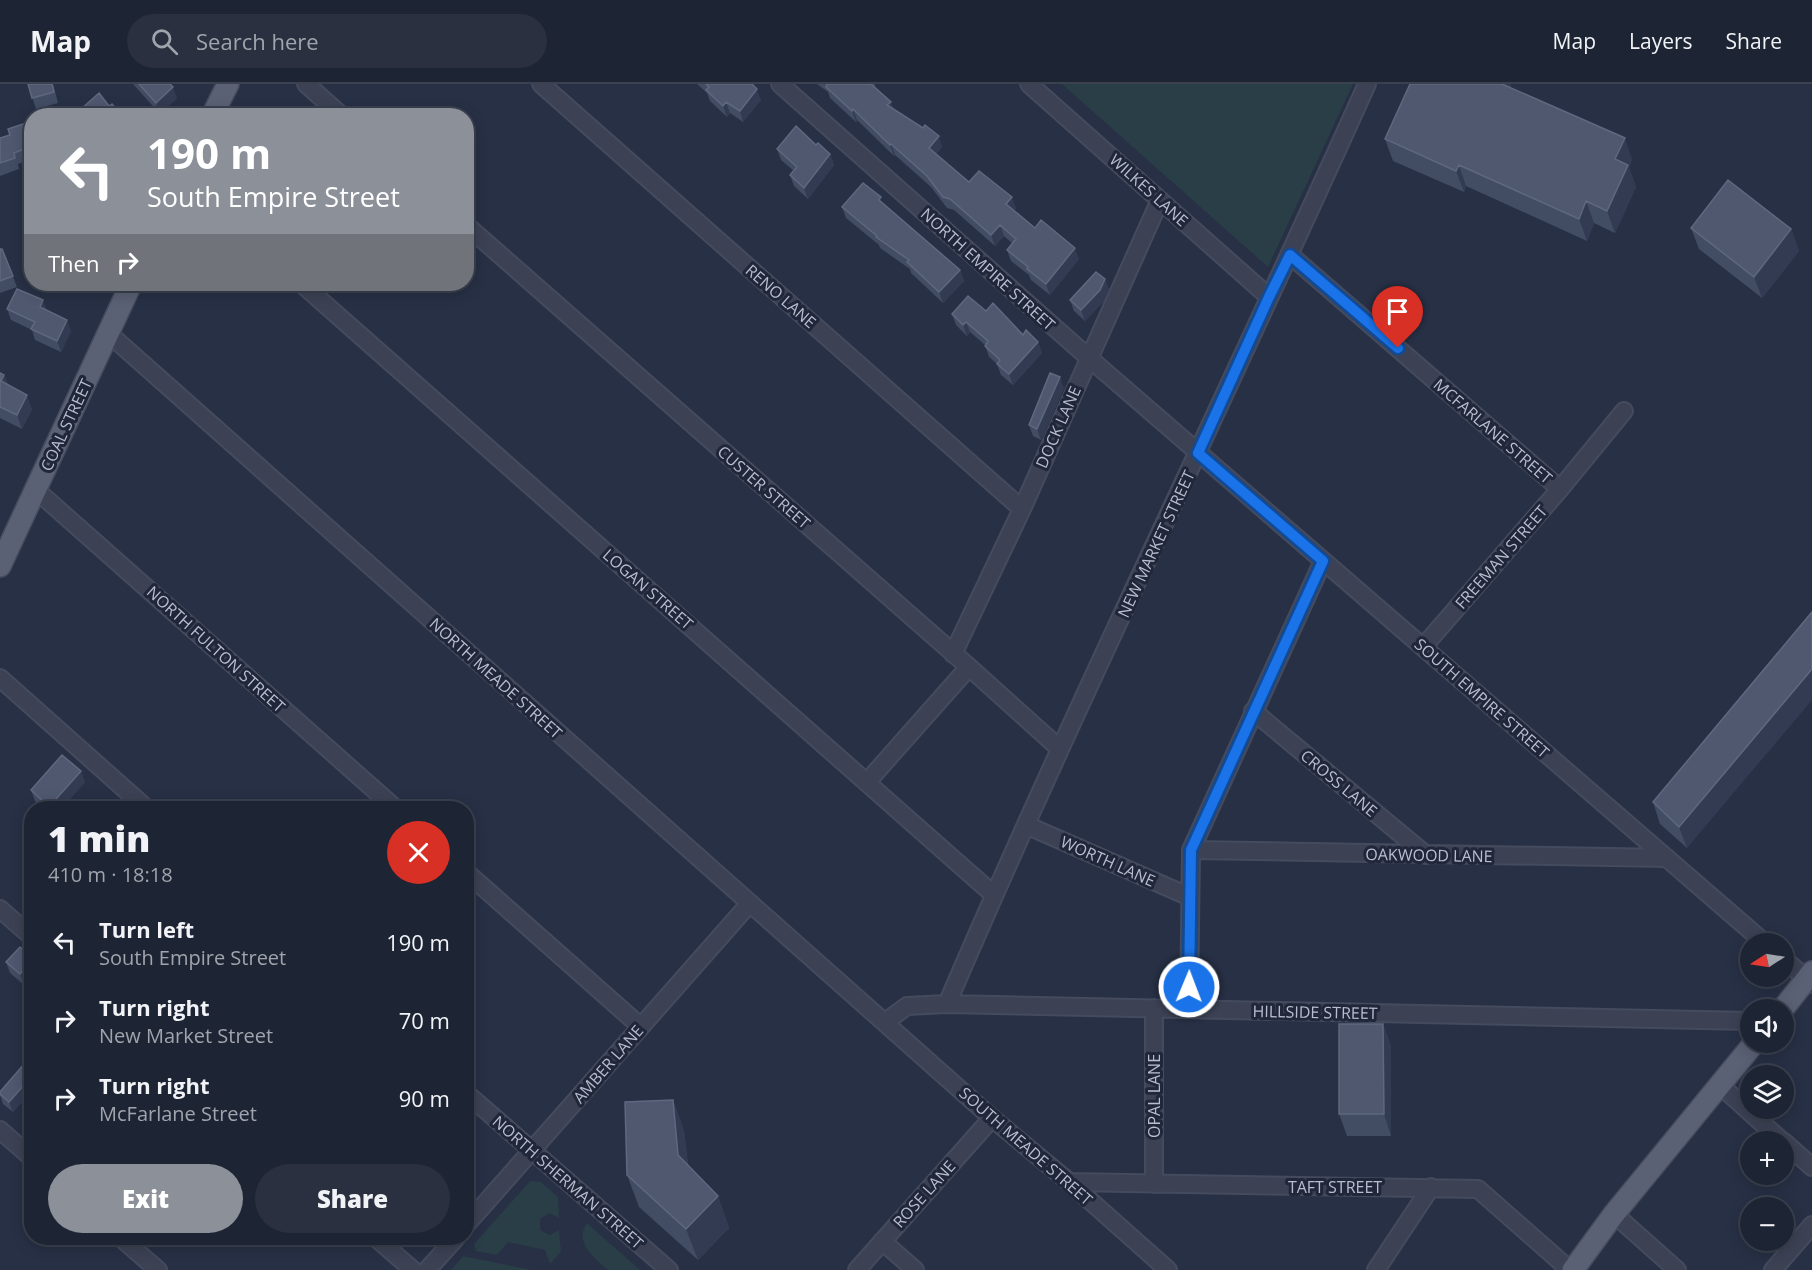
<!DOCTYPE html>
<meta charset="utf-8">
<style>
:root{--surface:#1d2434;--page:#2a3040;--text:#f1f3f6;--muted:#a0a4ac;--line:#3b414f;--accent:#8c9099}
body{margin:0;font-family:"Open Sans",sans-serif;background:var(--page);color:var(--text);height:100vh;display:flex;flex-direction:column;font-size:22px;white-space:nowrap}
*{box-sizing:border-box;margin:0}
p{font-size:20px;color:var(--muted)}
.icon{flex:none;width:33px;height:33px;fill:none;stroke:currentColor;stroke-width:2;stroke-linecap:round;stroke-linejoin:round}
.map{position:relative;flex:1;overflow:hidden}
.drawer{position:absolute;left:24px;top:717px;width:450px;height:444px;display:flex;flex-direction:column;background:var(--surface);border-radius:24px;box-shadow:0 3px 15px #0003,0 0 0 2px var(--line)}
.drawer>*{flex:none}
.banner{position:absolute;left:24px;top:24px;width:450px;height:183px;border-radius:24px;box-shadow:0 3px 15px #0003,0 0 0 2px var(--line);background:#8c9099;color:#fff;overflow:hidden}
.needle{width:39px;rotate:258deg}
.buttons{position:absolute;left:1740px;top:849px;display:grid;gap:12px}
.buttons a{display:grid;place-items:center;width:54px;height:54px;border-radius:50%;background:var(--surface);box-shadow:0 3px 15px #0003,0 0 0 2px var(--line);font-size:30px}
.pin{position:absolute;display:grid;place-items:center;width:51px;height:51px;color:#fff;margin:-62px -26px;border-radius:50% 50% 50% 0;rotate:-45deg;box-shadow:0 0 6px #0007}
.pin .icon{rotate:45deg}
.me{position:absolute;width:66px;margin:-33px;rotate:1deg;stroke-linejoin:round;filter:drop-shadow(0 0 4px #0008)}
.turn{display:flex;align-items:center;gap:21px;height:126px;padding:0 24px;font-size:27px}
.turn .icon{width:78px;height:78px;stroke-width:2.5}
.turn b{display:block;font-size:42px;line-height:51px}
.then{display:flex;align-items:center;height:57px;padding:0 24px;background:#0003;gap:12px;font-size:22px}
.round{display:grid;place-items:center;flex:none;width:63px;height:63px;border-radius:32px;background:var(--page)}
.head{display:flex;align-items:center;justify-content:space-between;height:102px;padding:0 24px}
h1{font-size:36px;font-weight:800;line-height:45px}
.primary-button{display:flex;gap:12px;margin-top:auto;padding:12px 24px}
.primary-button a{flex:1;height:69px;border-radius:36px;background:var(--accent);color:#fff;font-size:24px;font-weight:800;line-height:69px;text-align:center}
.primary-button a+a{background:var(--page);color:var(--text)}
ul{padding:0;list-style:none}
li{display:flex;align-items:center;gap:18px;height:78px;padding:0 24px}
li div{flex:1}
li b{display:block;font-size:22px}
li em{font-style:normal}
header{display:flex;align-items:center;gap:36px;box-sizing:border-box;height:84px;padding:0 30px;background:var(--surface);border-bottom:2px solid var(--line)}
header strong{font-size:28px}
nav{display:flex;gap:33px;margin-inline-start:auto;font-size:21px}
.search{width:420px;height:54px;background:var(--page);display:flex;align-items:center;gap:15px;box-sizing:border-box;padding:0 21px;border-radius:33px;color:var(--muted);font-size:22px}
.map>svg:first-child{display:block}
</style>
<header>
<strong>Map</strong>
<div class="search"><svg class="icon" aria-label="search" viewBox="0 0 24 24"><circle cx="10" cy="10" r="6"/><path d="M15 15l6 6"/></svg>Search here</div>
<nav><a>Map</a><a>Layers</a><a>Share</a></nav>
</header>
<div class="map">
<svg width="1812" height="1186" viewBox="0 0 1812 1186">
<rect width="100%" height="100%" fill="#273045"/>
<path fill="#293e46" d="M 1062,0 L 1353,0 L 1268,183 Z
M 530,1097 L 541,1098 L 558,1113 L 559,1134 L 549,1129 L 540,1135 L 540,1146 L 550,1151 L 559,1146 L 561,1168 L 550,1180 L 545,1166 L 508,1158 L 497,1171 L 476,1167 L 474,1160 Z
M 587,1139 L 640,1186 L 608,1186 C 595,1174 573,1158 587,1139 Z
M 463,1172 L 532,1186 L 451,1186 Z"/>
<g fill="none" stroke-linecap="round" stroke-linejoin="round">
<defs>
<path id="minor" d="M 306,0 L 342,32
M 541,0 L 1022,425
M 780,0 L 1089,274 L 1766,860
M 1029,0 L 1269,213
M 466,141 L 969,583 L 1060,665
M 1290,171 L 1560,405
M 302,200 L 994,811
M 108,249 L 992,1034 L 1069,1098 L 1168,1186
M 36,406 L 395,724
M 1423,563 L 1560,405 L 1624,327
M 953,570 L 1022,425 L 1160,116
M 0,594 L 146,724
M 1253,627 L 1426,771
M 867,698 L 969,583
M 1026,741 L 1190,813
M 1191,766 L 1667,774
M 466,788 L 640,942
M 0,825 L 32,853
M 1784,875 L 1812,900
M 947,920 C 1080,610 1229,308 1367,0
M 1189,925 L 1191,766 L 1323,477
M 885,938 L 907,922 L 947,920 L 1750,937
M 1721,1002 L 1783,1058
M 466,1009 L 669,1186
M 0,1046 L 32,1074
M 1784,1058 L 1812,1083
M 1069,1098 L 1478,1105 L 1570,1186
M 1154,1100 L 1154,924
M 1614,1130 L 1677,1186
M 466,1141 L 750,819
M 121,1154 L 158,1186
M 376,1154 L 413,1186
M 882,1157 L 915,1186
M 427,1186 L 456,1154
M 857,1186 L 992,1034
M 1376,1186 L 1431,1103
M 1773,1186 L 1812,1141"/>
<path id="major" d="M 212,32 L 228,0
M 0,482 L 131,200
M 1782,926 L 1812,888
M 1573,1186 L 1614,1130 L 1755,958"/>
</defs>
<use href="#minor" stroke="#454b5e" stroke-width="20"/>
<use href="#major" stroke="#454b5e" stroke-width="24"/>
<use href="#minor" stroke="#3c4254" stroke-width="16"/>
<use href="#major" stroke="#5a6174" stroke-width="21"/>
</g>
<path fill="#424c63" d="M 28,0 L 53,0 L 58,19 L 36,25 Z
M 133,0 L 170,0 L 177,14 L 160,30 Z
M 697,0 L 752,0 L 761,16 L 743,38 L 730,29 L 727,33 L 710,17 L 707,9 Z
M 817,0 L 875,0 L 875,4 L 893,25 L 942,63 L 936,70 L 969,98 L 1016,124 L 1014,126 L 1035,144 L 1079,175 L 1050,211 L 1031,196 L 1029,191 L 1011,177 L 1007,166 L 1013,160 L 1004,152 L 995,162 L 954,126 L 947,124 L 931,103 L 895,71 L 894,72 L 857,36 L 856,38 L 830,14 L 828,8 Z
M 1410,0 L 1511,0 L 1511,4 L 1632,75 L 1629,84 L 1636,103 L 1615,149 L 1594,139 L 1587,157 L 1466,102 L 1464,108 L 1393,77 L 1385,55 Z
M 32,37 L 32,75 L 18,80 L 19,85 L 0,92 L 0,54 L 10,51 Z
M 777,65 L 830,70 L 834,81 L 808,115 L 794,102 L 790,91 L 794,87 L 781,76 Z
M 884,121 L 960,186 L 964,197 L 943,219 L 911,189 L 910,185 L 880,164 L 879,161 L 846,134 L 842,123 Z
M 1691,144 L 1791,145 L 1799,167 L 1762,214 L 1699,165 Z
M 0,165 L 2,165 L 17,203 L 0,209 Z
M 1105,195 L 1109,206 L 1104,217 L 1085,237 L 1074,227 L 1070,216 Z
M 7,225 L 46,227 L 71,247 L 61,268 L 35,256 L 32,246 L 11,236 Z
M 986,227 L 1023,251 L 1038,258 L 1042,269 L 1013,301 L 1001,291 L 997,280 L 989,273 L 985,261 L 970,248 L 967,252 L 956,241 L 952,230 Z
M 0,289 L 4,291 L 8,301 L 32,325 L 22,345 L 0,334 Z
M 1064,304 L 1041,356 L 1033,352 L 1029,341 Z
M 1812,528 L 1687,764 L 1660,740 L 1653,718 Z
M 85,698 L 62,724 L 43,724 L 35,717 L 31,706 Z
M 32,816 L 32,830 L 28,820 Z
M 20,863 L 24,901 L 10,889 L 6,878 Z
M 1383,940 L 1391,962 L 1391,1052 L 1347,1052 L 1339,1030 Z
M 32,984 L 32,1007 L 13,1028 L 3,1020 L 0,1011 L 0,1008 Z
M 673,1016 L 684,1047 L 688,1081 L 718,1112 L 729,1144 L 698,1176 L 639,1123 L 627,1091 Z"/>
<path fill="#323b52" d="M 1499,0 L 1511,0 L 1511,2 L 1506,20 Z
M 173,3 L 177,14 L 160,30 L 156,19 Z
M 757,5 L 761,16 L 743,38 L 740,27 Z
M 726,18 L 730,29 L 727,33 L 723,22 Z
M 891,18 L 895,28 L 887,21 Z
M 853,25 L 857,36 L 856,38 L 852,27 Z
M 939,52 L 942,63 L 933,75 L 929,64 Z
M 1625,54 L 1632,75 L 1629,84 L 1636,103 L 1615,149 L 1607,127 L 1615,75 Z
M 891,60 L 895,71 L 894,72 L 890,61 Z
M 830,70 L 834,81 L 808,115 L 804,104 Z
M 1459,81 L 1466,102 L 1464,108 L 1456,87 Z
M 1012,113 L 1016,124 L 1010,131 L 1006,120 Z
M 1586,117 L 1594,139 L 1587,157 L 1579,135 Z
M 1000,141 L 1004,152 L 995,162 L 991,151 Z
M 1791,145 L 1799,167 L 1762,214 L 1754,193 Z
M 1075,164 L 1079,175 L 1050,211 L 1046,200 Z
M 960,186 L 964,197 L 943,219 L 939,208 Z
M 1105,195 L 1109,206 L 1104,217 L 1085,237 L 1081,226 Z
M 43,216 L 47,227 L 40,223 Z
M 67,236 L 71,247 L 61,268 L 57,257 Z
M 966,238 L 970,248 L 967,252 L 963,241 Z
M 1038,258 L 1042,269 L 1013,301 L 1009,290 Z
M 4,291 L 9,304 L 1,297 Z
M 1060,293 L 1064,304 L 1041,356 L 1037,345 Z
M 27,311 L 32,325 L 22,345 L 17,331 Z
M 1812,585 L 1812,616 L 1687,764 L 1679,743 Z
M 81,687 L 85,698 L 62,724 L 50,724 L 49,723 Z
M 32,876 L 32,892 L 24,901 L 20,890 Z
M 1383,940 L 1391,962 L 1391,1052 L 1384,1030 Z
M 32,992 L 32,1007 L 13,1028 L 9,1018 Z
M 673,1016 L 684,1047 L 690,1103 L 678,1071 Z
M 718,1112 L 729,1144 L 698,1176 L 686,1145 Z"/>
<path fill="#4f586f" stroke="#5f687e" stroke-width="1.5" d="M 28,0 L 52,0 L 54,8 L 32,14 Z
M 139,0 L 170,0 L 173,3 L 156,19 Z
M 706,0 L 752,0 L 757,5 L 740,27 L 726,18 L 723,22 L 706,6 L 709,3 Z
M 827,0 L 871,0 L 891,18 L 887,21 L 923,44 L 925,41 L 939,52 L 929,64 L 969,98 L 979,87 L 1012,113 L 1006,120 L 1035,144 L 1041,136 L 1075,164 L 1046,200 L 1027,185 L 1028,183 L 1007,166 L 1016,155 L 1000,141 L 991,151 L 950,115 L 943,113 L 927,92 L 891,60 L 890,61 L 853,25 L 852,27 L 826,3 Z
M 1410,0 L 1502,0 L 1625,54 L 1615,75 L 1628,81 L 1607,127 L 1586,117 L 1579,135 L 1459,81 L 1456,87 L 1385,55 Z
M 99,9 L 109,22 L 112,20 L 122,32 L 87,32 L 81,25 Z
M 32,37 L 32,62 L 14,69 L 15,74 L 0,79 L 0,54 L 10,51 L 8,45 Z
M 796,42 L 816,61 L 818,59 L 830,70 L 804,104 L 790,91 L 797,83 L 777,65 Z
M 1728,96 L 1791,145 L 1754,193 L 1691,144 Z
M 863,99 L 881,113 L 879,116 L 960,186 L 939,208 L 907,178 L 909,176 L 876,153 L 877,152 L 842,123 Z
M 0,165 L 2,165 L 13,192 L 0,197 Z
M 1096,188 L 1105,195 L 1100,206 L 1081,226 L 1070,216 Z
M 17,205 L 43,216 L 40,223 L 67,236 L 57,257 L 31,245 L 35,238 L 7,225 Z
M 968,212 L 986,227 L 993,219 L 1023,251 L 1026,246 L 1038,258 L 1009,290 L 997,280 L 1000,276 L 985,262 L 988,257 L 966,238 L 963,241 L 952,230 Z
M 0,289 L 4,291 L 1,297 L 27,311 L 17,331 L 0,323 Z
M 1050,289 L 1060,293 L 1037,345 L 1029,341 Z
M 1812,528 L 1812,585 L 1679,743 L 1653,718 Z
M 62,671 L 81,687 L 49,723 L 31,706 Z
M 32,816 L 32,823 L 28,820 Z
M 20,863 L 32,873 L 32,876 L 20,890 L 6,878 Z
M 1339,940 L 1383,940 L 1384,1030 L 1339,1030 Z
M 25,979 L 32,984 L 32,992 L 9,1018 L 0,1010 L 0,1008 Z
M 673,1016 L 678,1071 L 718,1112 L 686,1145 L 627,1091 L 625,1018 Z"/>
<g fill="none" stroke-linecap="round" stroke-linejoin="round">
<defs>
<path id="route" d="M 1189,903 L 1191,766 L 1323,477 L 1198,369 L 1269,213 L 1290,171 L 1398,264"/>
</defs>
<use href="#route" stroke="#114b97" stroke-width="15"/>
<use href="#route" stroke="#1a73e8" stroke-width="10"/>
</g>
<g text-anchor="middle" stroke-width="6" stroke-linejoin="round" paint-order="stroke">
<g font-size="16" fill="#b9bece" stroke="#20273a">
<text transform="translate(1149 106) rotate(42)" y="6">WILKES LANE</text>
<text transform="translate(988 185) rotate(42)" y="6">NORTH EMPIRE STREET</text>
<text transform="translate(781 212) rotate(41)" y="6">RENO LANE</text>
<text transform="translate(66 341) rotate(-65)" y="6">COAL STREET</text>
<text transform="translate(1058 343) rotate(-66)" y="6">DOCK LANE</text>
<text transform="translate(1493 347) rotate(41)" y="6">MCFARLANE STREET</text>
<text transform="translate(764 403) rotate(41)" y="6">CUSTER STREET</text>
<text transform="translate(1156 460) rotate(-65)" y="6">NEW MARKET STREET</text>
<text transform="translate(1501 473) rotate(-49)" y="6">FREEMAN STREET</text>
<text transform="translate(648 505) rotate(41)" y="6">LOGAN STREET</text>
<text transform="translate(216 565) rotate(42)" y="6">NORTH FULTON STREET</text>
<text transform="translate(496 594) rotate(42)" y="6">NORTH MEADE STREET</text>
<text transform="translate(1482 614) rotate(41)" y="6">SOUTH EMPIRE STREET</text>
<text transform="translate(1339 699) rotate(40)" y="6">CROSS LANE</text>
<text transform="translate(1429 771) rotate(1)" y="6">OAKWOOD LANE</text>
<text transform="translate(1108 777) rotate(24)" y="6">WORTH LANE</text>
<text transform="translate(1315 928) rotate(1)" y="6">HILLSIDE STREET</text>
<text transform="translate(608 980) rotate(-49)" y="6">AMBER LANE</text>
<text transform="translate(1154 1012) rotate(-90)" y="6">OPAL LANE</text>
<text transform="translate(1026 1062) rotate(41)" y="6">SOUTH MEADE STREET</text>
<text transform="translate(568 1098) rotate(41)" y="6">NORTH SHERMAN STREET</text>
<text x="1335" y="1109">TAFT STREET</text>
<text transform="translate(924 1110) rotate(-48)" y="6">ROSE LANE</text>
</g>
</g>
</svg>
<div class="buttons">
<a><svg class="needle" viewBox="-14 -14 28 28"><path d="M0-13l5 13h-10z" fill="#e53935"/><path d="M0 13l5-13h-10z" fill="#a0a4ac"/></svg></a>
<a><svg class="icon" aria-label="sound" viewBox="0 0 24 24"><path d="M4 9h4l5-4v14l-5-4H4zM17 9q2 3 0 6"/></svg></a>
<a><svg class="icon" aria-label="layers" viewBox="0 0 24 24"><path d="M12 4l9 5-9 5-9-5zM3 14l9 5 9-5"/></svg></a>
<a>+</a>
<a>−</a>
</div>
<div class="pin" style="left:1398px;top:264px;background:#d93025"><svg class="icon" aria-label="arrive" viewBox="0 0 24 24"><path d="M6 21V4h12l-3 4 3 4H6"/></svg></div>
<svg class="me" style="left:1189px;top:903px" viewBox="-20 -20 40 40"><circle r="17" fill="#1a73e8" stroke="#fff" stroke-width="3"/><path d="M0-11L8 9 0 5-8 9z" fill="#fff"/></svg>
<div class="banner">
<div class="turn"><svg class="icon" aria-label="left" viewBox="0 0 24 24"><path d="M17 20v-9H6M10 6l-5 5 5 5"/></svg><div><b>190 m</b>South Empire Street</div></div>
<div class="then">Then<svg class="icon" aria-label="right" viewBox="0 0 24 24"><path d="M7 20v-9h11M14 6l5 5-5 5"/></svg></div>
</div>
<section class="drawer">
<div class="head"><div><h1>1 min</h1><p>410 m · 18:18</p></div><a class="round" style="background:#d93025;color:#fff"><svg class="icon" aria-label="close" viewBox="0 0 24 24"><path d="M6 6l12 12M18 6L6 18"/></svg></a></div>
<ul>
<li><svg class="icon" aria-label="left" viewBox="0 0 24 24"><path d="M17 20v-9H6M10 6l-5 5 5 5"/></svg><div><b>Turn left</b><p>South Empire Street</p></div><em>190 m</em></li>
<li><svg class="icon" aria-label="right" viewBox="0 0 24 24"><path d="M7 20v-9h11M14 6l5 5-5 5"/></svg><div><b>Turn right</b><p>New Market Street</p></div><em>70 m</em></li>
<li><svg class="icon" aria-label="right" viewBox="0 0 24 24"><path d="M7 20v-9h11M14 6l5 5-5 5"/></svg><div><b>Turn right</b><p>McFarlane Street</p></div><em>90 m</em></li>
</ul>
<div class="primary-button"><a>Exit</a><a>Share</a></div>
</section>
</div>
